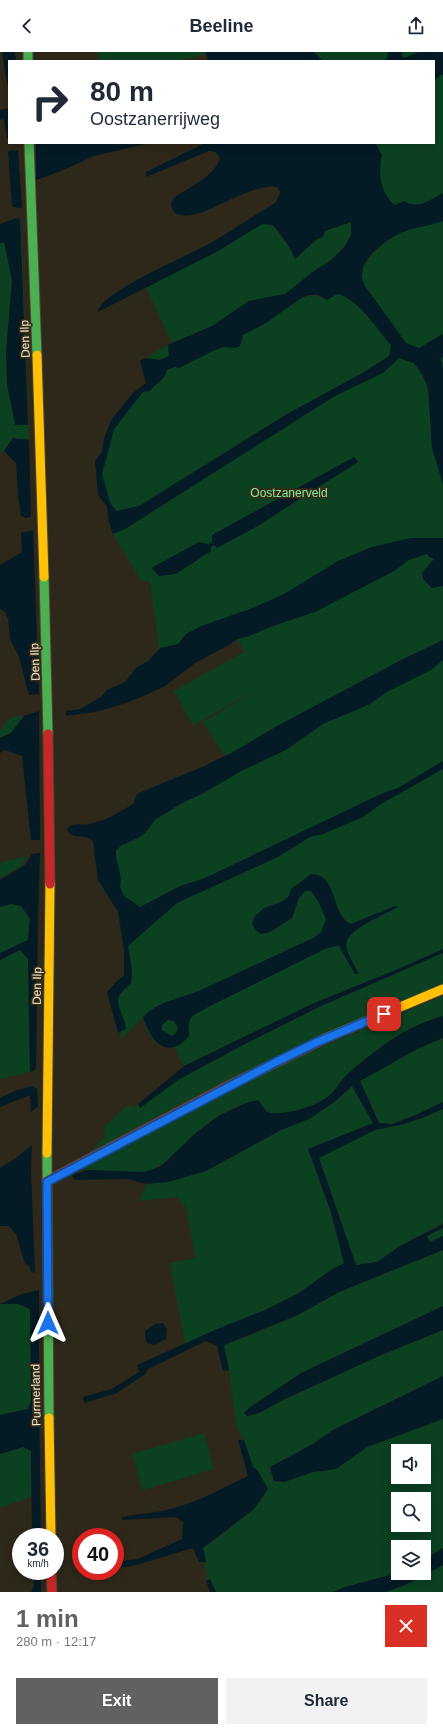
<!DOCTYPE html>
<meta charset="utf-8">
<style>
:root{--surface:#fff;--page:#f2f2f3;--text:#1f2937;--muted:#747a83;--accent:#5f6162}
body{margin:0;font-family:Helvetica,sans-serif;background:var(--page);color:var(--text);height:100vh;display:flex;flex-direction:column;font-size:15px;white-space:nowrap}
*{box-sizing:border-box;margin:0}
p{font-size:13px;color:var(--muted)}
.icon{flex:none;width:22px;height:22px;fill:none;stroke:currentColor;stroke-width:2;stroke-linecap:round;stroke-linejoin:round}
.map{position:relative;height:1540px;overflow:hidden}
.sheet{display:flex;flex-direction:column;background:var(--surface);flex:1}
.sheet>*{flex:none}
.banner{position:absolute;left:8px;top:8px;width:427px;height:84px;border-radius:0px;box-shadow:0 2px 10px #0003;background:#fff;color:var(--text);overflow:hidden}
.tools{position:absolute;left:391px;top:1392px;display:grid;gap:8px}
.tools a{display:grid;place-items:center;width:40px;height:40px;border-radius:0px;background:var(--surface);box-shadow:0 2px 10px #0003;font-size:20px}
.speed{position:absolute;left:12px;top:1476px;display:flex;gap:8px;font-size:20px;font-weight:700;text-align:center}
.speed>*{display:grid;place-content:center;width:52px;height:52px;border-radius:50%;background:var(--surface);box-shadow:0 2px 10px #0003;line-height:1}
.speed small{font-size:10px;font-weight:400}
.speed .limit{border:6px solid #d22;background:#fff;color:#111}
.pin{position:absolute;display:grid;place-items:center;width:34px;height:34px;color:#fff;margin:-17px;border-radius:8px;box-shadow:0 2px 6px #0006}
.me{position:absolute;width:44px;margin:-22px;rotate:0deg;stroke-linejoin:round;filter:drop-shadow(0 0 3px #0008)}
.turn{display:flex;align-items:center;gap:14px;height:84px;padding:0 16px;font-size:18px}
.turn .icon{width:52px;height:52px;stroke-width:2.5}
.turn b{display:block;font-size:28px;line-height:34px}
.round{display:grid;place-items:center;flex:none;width:42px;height:42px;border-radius:0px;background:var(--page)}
.summary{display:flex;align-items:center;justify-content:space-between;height:68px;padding:0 16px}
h1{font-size:24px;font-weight:700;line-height:30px;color:var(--accent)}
.action{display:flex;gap:8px;margin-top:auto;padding:8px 16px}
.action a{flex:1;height:46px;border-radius:0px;background:var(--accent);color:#fff;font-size:16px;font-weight:700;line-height:46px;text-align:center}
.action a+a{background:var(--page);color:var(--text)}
header{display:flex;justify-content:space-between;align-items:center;height:52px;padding:0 16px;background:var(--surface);font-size:18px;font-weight:700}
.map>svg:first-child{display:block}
</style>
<header><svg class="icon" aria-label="back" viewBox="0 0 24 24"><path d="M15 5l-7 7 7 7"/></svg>Beeline<svg class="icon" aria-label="share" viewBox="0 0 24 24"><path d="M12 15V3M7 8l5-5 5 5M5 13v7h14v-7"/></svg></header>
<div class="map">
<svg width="443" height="1540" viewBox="0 0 443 1540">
<rect width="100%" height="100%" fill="#2e281a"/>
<path fill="#0b4121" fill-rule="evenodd" d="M 98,0 L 205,0 L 206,2 L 178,9 L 99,9 Z
M 314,0 L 443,0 L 443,897 L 404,915 L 312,952 L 184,1014 L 174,995 C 156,999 147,980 143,966 L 121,987 L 121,982 L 111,949 L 127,921 L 118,860 L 113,845 L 109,846 L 99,831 L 93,790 C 87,780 72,788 67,778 L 87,776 L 130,758 L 137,749 L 137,743 L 141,740 L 202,715 L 225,704 L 203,670 L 263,634 L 193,673 L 174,639 L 244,600 L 237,587 L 98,657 L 79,657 L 91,654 L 130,628 L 136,616 L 148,609 L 159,596 L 150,529 L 141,529 L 113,482 L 105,448 L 100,434 L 102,402 L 123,356 L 166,318 L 241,287 L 242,282 L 301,246 C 312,242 318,243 327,248 L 361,223 L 364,213 L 374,200 L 386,189 L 402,180 L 413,153 C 407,153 398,154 394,152 C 379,146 378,105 375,91 L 434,91 L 434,9 L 323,9 Z
M 17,166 L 21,168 L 29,388 L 13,387 L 4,399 L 0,401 L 0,172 Z
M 351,170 L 351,183 L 345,194 L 330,209 L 314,219 L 285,242 L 249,249 L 212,274 L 172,291 L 146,236 L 218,199 L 262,171 L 273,173 L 282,187 L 289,194 L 314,191 L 317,187 L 323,185 L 325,179 Z
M 168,293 L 169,304 L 160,308 L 145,306 Z
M 24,664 L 11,681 L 0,686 L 0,679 L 10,665 Z
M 27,804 L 21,814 L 0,826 L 0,812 L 2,810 Z
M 11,852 L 21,854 L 30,867 L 28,888 L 0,901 L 0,855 Z
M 20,898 L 28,907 L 30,1020 L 0,1027 L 0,908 Z
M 443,901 L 443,931 L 86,1104 L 105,1084 L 104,1075 L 128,1053 L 134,1056 L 138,1052 L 140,1056 L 178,1028 L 243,993 L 321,954 Z
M 443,944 L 443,964 C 422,970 406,978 388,990 C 373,1001 356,1013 343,1027 C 339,1031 336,1037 332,1041 C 319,1054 284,1065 267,1060 L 258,1048 C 235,1053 213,1065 196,1081 C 180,1095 166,1115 145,1120 C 129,1124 98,1119 80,1117 L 298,1005 Z
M 443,986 L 443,1050 L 418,1062 L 392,1072 L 379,1071 L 360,1029 L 419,996 Z
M 353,1034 L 373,1071 L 308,1097 L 330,1157 L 344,1211 L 331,1218 L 299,1241 L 265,1258 L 185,1292 L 170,1211 L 195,1206 L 186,1155 L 176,1145 L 139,1149 L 146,1132 L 168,1130 L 206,1119 L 281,1078 L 309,1067 L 333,1051 Z
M 443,1057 L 443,1171 L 400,1194 L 377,1210 L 356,1214 L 318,1106 L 375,1078 L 404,1072 L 425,1065 Z
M 443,1176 L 443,1184 L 430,1190 L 427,1184 Z
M 443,1198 L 443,1254 L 301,1321 L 249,1356 L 244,1361 L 247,1364 L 259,1361 L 283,1348 L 379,1304 L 443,1278 L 443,1324 L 333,1378 L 313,1392 L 270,1416 L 274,1429 L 284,1430 L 313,1420 L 336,1417 L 367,1395 L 443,1367 L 443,1496 L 424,1508 L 424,1495 L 398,1495 L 398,1521 L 345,1535 L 333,1540 L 216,1540 L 210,1528 L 206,1529 L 207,1521 L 204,1514 L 206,1510 L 203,1496 L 231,1476 L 253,1415 L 244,1388 L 236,1374 L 229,1318 L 223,1293 L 249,1284 L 298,1263 L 339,1240 ZM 398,1399 L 424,1399 L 424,1425 L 398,1425 ZM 398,1447 L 424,1447 L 424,1473 L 398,1473 Z
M 0,1252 L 18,1252 L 30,1257 L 31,1349 L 28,1357 L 0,1363 Z
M 204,1381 L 214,1417 L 143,1438 L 132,1402 Z
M 23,1395 L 31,1399 L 32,1445 L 0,1456 L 0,1402 Z
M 443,1513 L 443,1540 L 386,1540 L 407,1532 Z"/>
<path fill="#041a24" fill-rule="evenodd" d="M 2,0 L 15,0 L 16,9 L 9,9 L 9,33 L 7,33 Z
M 205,0 L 314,0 L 323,9 L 209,9 Z
M 388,0 L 402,0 L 402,5 L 407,5 L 419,0 L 443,0 L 443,22 L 434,28 L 434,9 L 384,9 L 387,6 Z
M 9,56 L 9,85 L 7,86 L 4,67 L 0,68 L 0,58 Z
M 36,91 L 150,91 L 94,104 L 61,119 L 36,128 Z
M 205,91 L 375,91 L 382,103 C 378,120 380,142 395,153 L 404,149 C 418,158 430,148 443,141 L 443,169 C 429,174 414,175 401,181 C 387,187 362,205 362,222 C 361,226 364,230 365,234 L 406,291 L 419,296 L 443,282 L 443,304 L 441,308 L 443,316 L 443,432 L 432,396 L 428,337 L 423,324 L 414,311 L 399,306 L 383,321 L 335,344 L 125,477 L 113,482 L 108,467 L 107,454 L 98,443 L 95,409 L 102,400 L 104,386 L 112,367 L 133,341 L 146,331 L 140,309 L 145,306 L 160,308 L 169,304 L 168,293 L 212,274 L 249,249 L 285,242 L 314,219 L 330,209 L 345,194 L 351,183 L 351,170 L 325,179 L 323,185 L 317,187 L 295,207 C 290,194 282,184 273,173 L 262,172 L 218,199 L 98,260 C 99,241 189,203 207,193 C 230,180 252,165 275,151 L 279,144 L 280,139 L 277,135 C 255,130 213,160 191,163 C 184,164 174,164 172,156 C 170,152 172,148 175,145 C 190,135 213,125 220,107 C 218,101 215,99 209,99 L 146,125 L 146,120 ZM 337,242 C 355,244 377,276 388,290 L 391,293 L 389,304 L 364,320 L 287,362 L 139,454 L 116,459 L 110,450 L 102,422 L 114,377 L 143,340 L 150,339 C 155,331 165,329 167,318 L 175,315 L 179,316 L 217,297 L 224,295 L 235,296 L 240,294 L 243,283 L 266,271 L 301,246 L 309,243 L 318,243 L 327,248 Z
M 12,98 L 18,99 L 22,156 L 12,155 L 8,99 Z
M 17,166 L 20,167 L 28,373 L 15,373 L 7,332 L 6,299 L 12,228 L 4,190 L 0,191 L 0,172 Z
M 13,386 L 29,388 L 31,465 L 26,466 L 21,464 L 18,444 L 16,411 L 4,399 Z
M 354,405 L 358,410 L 256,475 L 217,496 L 214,493 L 211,495 L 211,499 L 176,522 L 159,524 L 151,516 L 199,490 L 208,492 L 212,490 L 212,483 Z
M 33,478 L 39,642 L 29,643 L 19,605 L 10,587 L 8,567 L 5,560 L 0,557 L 0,513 L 22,500 L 21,481 Z
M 411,486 L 443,486 L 443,534 L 432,536 L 423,527 L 422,521 L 434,507 L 429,505 L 427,502 L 409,508 L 394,519 L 315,560 L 273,574 L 249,584 L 237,587 L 229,593 L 195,611 L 165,634 L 141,645 L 123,652 L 96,660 L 66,664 L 66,659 L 80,657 L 101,645 L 107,638 L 125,630 L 136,616 L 148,609 L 160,596 L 178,592 L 186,582 L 201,574 L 250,557 L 284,542 L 338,509 L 372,495 Z
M 443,588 L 443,608 L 431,618 L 387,640 L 370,652 L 323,672 L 286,698 L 241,719 L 202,742 L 182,751 L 155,768 L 145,781 L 138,786 L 122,793 L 116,798 L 116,805 L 121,826 L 120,835 L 124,844 L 140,855 L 180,834 L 205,826 L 383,741 L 398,736 L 443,709 L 443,717 L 381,752 L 363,765 L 323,782 L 310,785 L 278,805 L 177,851 L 128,894 L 132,919 L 131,932 C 107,949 123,955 126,977 L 118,981 L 107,940 L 118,928 L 124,924 L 124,898 L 118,860 L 98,828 L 93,790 C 87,780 72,789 67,778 C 72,769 82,774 90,772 C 105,769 120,760 133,752 L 137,742 L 141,740 L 202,715 L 231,701 L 279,673 L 403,607 Z
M 39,659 L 40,788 L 31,788 L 22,704 L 5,698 L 0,701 L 0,686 L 11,681 L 24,664 Z
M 40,801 L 38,864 L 36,1017 L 30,1020 L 28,907 L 20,898 L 0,908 L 0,901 L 28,888 L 30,867 L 21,854 L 11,852 L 0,855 L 0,828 L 25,813 L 32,802 Z
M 311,822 C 339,822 330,863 351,872 L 395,854 L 398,855 C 386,862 345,878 346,893 C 347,902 355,914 359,922 L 355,922 L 339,894 L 335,894 L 325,897 L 208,955 C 190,966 188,962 189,984 C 167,1010 150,988 143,965 C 160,948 177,948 198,939 C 237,922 276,903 315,885 L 321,880 L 326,867 L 318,849 L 311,839 L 305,839 L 299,846 L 292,866 L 270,880 L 261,882 L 255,878 L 252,871 L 255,864 L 264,856 L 283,849 L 289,844 L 291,837 ZM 168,968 L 174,969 L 178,976 L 176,981 L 172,984 L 162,978 L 162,973 Z
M 443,897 L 443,901 L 321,954 L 243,993 L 178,1028 L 140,1056 L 138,1052 L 184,1014 L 312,952 L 403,915 Z
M 443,964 L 443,986 L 419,996 L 360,1029 L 379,1071 L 392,1072 L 418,1062 L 443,1050 L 443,1057 L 425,1065 L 404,1072 L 375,1078 L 319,1106 L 356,1213 L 377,1210 L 400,1194 L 443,1172 L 443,1176 L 427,1184 L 430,1190 L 443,1184 L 443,1198 L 339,1240 L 298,1263 L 224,1293 L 229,1318 L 223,1319 L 217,1294 L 206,1289 L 148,1317 L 145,1322 L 117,1341 L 84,1351 L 83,1345 L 112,1337 L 139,1320 L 137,1313 L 217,1277 L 265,1258 L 299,1241 L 331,1218 L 344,1211 L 330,1157 L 308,1097 L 373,1071 L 352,1034 L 333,1051 L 309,1067 L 281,1078 L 206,1119 L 168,1130 L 146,1132 L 128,1127 L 74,1128 L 72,1123 L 88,1118 L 145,1120 L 161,1114 L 197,1080 L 220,1063 L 246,1051 L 258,1048 L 267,1060 C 284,1065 319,1054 332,1041 C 336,1037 339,1031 343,1027 C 356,1013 373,1001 388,990 C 406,978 422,970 443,964 Z
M 33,1034 L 37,1037 L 38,1054 L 31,1060 L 30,1043 L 0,1055 L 0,1046 L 17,1038 Z
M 32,1093 L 31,1119 L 35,1221 L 31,1220 L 29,1214 L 25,1212 L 16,1182 L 9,1174 L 0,1174 L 0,1116 L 16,1106 Z
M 39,1238 L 39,1350 L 41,1485 L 32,1485 L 31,1399 L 23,1395 L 0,1402 L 0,1363 L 28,1357 L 31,1349 L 30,1257 L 18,1252 L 0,1252 L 22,1242 Z
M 443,1254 L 443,1278 L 379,1304 L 283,1348 L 259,1361 L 247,1364 L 244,1361 L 249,1356 L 301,1321 Z
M 163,1271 L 167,1277 L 166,1287 L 155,1293 L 147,1291 L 145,1284 L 145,1279 L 155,1272 Z
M 443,1324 L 443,1367 L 367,1395 L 336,1417 L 313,1420 L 284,1430 L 274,1429 L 270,1415 L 313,1392 L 333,1378 Z
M 238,1388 L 244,1388 L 253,1415 L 258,1419 L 268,1437 L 254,1457 L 203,1496 L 206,1510 L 199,1510 L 193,1496 L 133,1514 L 115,1516 L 115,1510 L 138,1507 L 182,1487 L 183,1470 L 176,1465 L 123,1468 L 121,1465 C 138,1462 155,1461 171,1457 C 198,1450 223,1436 248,1424 Z
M 443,1496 L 443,1513 L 407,1532 L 386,1540 L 333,1540 L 345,1535 L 398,1521 L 424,1521 L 424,1508 Z
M 33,1519 L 41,1519 L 41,1540 L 31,1540 L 34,1533 Z
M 210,1527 L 216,1540 L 210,1540 L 206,1529 Z"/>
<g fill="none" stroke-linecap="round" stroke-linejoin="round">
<defs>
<path id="fast" d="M 28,0 L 28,9
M 29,91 L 37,303
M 44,525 L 48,682
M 47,1101 L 49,1366"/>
<path id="slow" d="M 37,303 L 44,525
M 324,987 L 443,937
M 47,1101 L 50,832
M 49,1366 L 51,1485"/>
<path id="jam" d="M 48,682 L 50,832
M 47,1129 L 224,1036 L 324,987
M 51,1519 L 52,1540"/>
</defs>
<use href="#fast" stroke="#4a4439" stroke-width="11"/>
<use href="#slow" stroke="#4a4439" stroke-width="11"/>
<use href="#jam" stroke="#4a4439" stroke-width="11"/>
<use href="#fast" stroke="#4caf50" stroke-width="9"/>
<use href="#slow" stroke="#ffc107" stroke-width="9"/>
<use href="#jam" stroke="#c62828" stroke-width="9"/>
</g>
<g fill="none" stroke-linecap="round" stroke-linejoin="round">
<defs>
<path id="route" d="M 48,1271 L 47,1130 L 276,1010 L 315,991 L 384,962"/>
</defs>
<use href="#route" stroke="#114b97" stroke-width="10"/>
<use href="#route" stroke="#1a73e8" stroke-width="7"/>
</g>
<g text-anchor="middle" stroke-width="3.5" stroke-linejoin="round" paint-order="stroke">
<g font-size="12" fill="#f1eadb" stroke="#362b12">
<text transform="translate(25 287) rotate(-92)" y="4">Den Ilp</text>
<text transform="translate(35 610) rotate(-92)" y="4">Den Ilp</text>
<text transform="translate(37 934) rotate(-89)" y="4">Den Ilp</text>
<text transform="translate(36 1343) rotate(-91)" y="4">Purmerland</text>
</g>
<g font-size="12" fill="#82e8a3" stroke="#362b12">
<text x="289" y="445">Oostzanerveld</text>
</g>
</g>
</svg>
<div class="tools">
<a><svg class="icon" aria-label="sound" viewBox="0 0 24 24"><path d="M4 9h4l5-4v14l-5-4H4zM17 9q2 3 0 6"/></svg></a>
<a><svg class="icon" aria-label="search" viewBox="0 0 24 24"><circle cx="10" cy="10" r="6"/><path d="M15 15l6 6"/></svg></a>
<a><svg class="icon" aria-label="layers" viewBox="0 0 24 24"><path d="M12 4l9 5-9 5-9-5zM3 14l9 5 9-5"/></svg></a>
</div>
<div class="speed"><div>36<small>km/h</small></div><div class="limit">40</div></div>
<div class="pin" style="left:384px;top:962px;background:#d93025"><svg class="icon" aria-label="arrive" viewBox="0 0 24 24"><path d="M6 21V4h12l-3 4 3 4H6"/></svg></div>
<svg class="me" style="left:48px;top:1271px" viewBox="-20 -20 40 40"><path d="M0-17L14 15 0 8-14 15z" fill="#1a73e8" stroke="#fff" stroke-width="4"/></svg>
<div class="banner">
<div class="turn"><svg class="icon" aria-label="right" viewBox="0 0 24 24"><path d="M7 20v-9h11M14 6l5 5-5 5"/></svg><div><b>80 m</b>Oostzanerrijweg</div></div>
</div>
</div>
<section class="sheet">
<div class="summary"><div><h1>1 min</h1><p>280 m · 12:17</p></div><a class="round" style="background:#d93025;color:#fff"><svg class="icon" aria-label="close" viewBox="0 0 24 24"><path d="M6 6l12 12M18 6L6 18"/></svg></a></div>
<div class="action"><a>Exit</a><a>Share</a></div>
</section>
